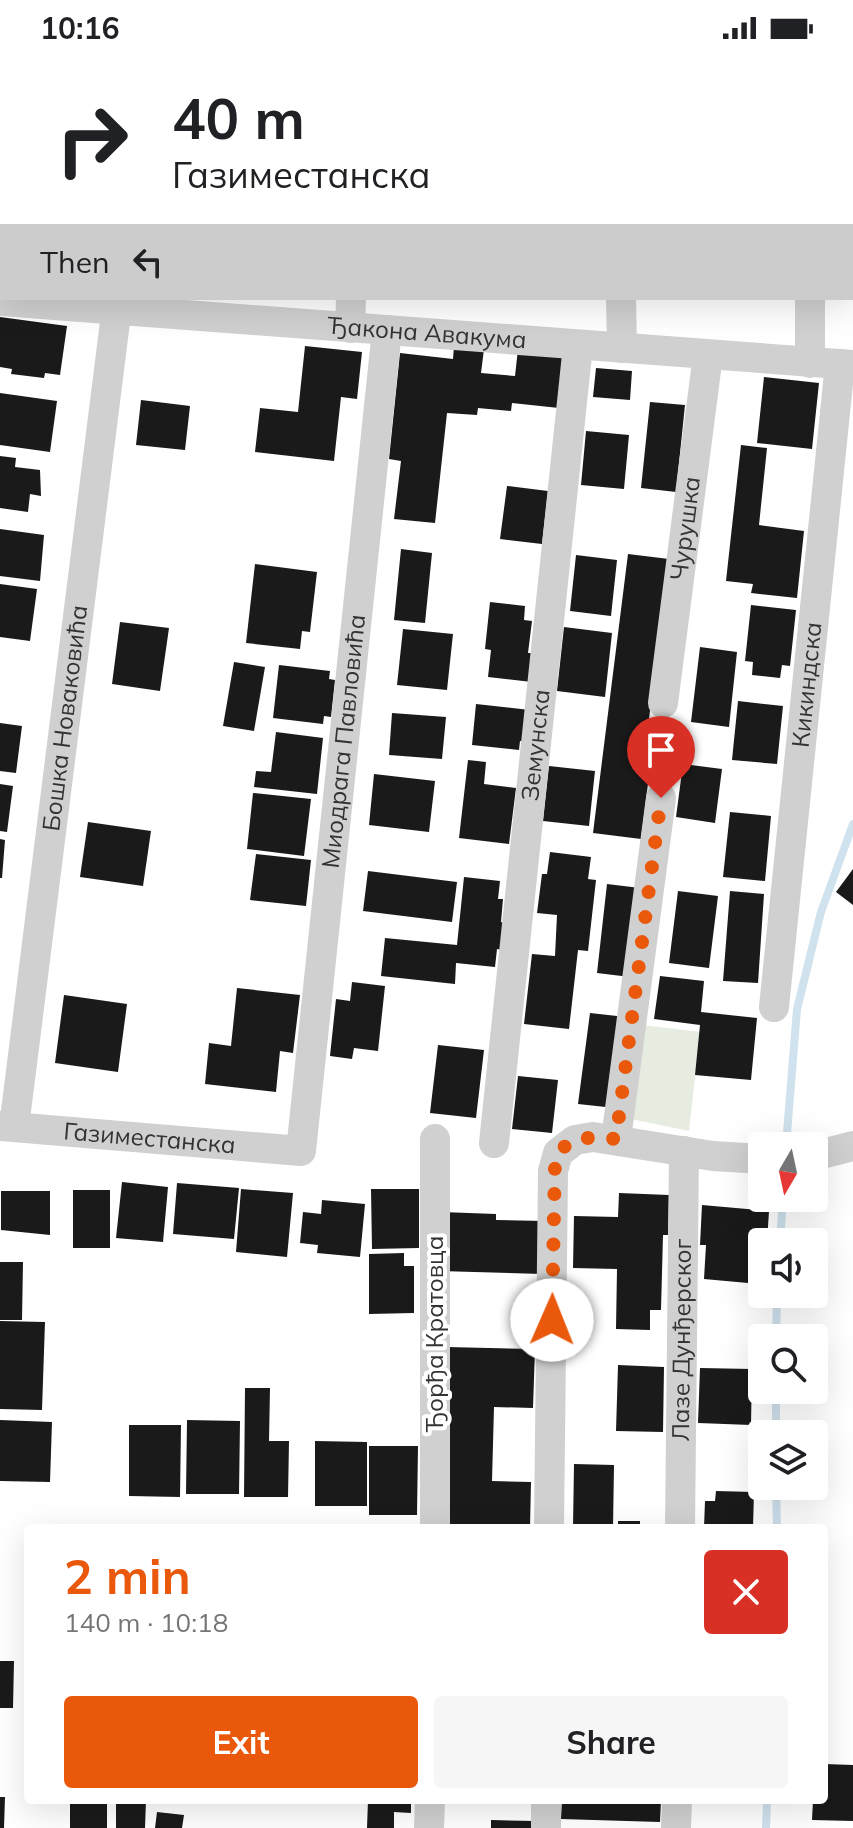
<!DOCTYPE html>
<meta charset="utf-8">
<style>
:root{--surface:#fff;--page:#f6f6f6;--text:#202124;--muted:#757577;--accent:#ea580c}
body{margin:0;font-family:Mulish,sans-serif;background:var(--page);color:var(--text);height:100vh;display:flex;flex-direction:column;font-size:30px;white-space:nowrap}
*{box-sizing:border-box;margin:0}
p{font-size:26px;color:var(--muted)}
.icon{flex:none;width:44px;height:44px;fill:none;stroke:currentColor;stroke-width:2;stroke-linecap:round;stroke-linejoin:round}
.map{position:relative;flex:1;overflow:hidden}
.side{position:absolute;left:24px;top:1468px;width:804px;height:280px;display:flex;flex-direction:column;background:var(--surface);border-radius:8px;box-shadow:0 8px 32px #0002}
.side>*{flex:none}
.hud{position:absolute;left:0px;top:0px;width:854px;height:244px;box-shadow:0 8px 32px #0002;background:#fff;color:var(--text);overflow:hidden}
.needle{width:52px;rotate:189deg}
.fabs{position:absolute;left:748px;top:1076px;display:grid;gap:16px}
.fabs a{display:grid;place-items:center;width:80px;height:80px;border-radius:8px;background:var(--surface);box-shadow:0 8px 32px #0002;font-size:40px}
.pin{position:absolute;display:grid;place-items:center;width:68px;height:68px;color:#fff;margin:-82px -34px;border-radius:50% 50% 50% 0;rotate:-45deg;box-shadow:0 0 8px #0007}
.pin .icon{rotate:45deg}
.me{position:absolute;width:88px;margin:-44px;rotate:1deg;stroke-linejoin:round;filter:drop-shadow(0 0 6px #0008)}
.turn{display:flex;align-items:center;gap:28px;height:168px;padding:0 40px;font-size:36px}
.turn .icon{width:104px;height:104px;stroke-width:2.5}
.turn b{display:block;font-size:56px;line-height:68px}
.then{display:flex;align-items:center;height:76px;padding:0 40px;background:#0003;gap:16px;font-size:30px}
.round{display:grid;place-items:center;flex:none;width:84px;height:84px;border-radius:8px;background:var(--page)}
.headline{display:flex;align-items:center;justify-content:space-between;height:136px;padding:0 40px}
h1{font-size:48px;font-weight:700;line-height:60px;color:var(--accent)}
.primary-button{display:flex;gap:16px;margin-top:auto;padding:16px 40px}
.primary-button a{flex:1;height:92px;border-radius:8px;background:var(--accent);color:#fff;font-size:32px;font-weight:700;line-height:92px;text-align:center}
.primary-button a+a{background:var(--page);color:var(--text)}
.status{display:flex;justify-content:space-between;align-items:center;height:56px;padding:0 40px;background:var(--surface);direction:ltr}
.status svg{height:22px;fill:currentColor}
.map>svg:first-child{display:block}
</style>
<div class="status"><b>10:16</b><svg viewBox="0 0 49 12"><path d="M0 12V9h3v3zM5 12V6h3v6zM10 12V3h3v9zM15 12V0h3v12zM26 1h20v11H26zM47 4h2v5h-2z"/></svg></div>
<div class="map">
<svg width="853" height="1772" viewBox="0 0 853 1772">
<rect width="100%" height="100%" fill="#fff"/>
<path fill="#e6ecdf" d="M 642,969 L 700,976 L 689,1075 L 631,1063 Z"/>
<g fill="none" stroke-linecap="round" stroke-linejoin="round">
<path stroke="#cfe2ee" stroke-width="8" d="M 786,1090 L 797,953 L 821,856 L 853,768
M 780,1186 L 783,1142
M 776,1282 L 777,1238
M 776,1334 L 776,1378
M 776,1430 L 777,1472
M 766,1772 L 767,1744"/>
</g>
<path fill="#1a1a1a" d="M 0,261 L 67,270 L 60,319 L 45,317 L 44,322 L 11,318 L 12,313 L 0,311 Z
M 305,290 L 362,296 L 357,343 L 341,341 L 334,405 L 255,396 L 260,352 L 298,356 Z
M 454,290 L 484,293 L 481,317 L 515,320 L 518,293 L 564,298 L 559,352 L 512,347 L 511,355 L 478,352 L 477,359 L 447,357 L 435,467 L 394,463 L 401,405 L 389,403 L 400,297 L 453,303 Z
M 596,312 L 632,315 L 630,344 L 593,341 Z
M 764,321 L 819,327 L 812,393 L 757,387 Z
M 0,337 L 57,345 L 50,396 L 0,389 Z
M 141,344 L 190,350 L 185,394 L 136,389 Z
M 650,346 L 685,349 L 676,436 L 641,432 Z
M 586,375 L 629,379 L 624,433 L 581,429 Z
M 741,389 L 767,392 L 759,469 L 804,475 L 797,542 L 751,537 L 753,528 L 726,525 Z
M 0,400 L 16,402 L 15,411 L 40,414 L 41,440 L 30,438 L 28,456 L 0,452 Z
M 507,430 L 548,435 L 542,488 L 500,483 Z
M 0,473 L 44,479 L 40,525 L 0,520 Z
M 401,493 L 432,497 L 425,567 L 394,564 Z
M 628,498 L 669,503 L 649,663 L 656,664 L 641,783 L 593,777 Z
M 576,499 L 617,504 L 611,560 L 570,555 Z
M 255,508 L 317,516 L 310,576 L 302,575 L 300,593 L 246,587 Z
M 0,528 L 37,533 L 30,585 L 0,581 Z
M 490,546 L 525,550 L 524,564 L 532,565 L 528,597 L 536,597 L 532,626 L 488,621 L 491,594 L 485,593 Z
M 751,549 L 796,554 L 790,610 L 782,609 L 780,622 L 752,619 L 753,606 L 745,605 Z
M 120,566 L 169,572 L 160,635 L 112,628 Z
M 564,571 L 612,577 L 605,641 L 557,635 Z
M 403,573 L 453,578 L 447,634 L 397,629 Z
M 700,591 L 737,596 L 729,671 L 691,666 Z
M 234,606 L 265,611 L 254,675 L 223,670 Z
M 279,609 L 330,615 L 329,623 L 335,624 L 331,661 L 324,660 L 323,668 L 273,662 Z
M 738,645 L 783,650 L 777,708 L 732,704 Z
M 476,648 L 530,654 L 527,686 L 520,685 L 519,694 L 472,689 Z
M 392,657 L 446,661 L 442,703 L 389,699 Z
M 0,667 L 22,670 L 16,717 L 0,715 Z
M 276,676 L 323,682 L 317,738 L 254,731 L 256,715 L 271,716 Z
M 468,704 L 486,706 L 484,728 L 516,732 L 509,788 L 459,782 Z
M 683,708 L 722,713 L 715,767 L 676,761 Z
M 549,710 L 595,715 L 589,770 L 543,765 Z
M 374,718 L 435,725 L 429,776 L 369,769 Z
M 0,728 L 13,730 L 7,776 L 0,775 Z
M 253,737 L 311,743 L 304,800 L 247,793 Z
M 730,756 L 771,760 L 765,825 L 723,821 Z
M 88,766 L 151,775 L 143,830 L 80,821 Z
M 0,783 L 5,784 L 2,822 L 0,822 Z
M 550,796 L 591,801 L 588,823 L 596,824 L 588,895 L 578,894 L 569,973 L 524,968 L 532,898 L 555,900 L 557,859 L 537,857 L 542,818 L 547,818 Z
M 256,798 L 311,804 L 306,850 L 250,844 Z
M 853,813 L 853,849 L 836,836 Z
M 368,815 L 457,826 L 452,866 L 363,855 Z
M 464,821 L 500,825 L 498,843 L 503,843 L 501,866 L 504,867 L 502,894 L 497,893 L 495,911 L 456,907 L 455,928 L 381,920 L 385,882 L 457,889 Z
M 607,828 L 640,832 L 630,921 L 597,917 Z
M 678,835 L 718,840 L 709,912 L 669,907 Z
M 730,835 L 764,838 L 758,927 L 723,925 Z
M 660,920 L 704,925 L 701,956 L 757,962 L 751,1024 L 695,1019 L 700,969 L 654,963 Z
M 352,926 L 385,930 L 378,995 L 354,992 L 352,1003 L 330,1000 L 336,943 L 350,945 Z
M 237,932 L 300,939 L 293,997 L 280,995 L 276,1036 L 205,1028 L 209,987 L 231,990 Z
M 64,939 L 127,948 L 118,1016 L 55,1007 Z
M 590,957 L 626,961 L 615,1052 L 578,1048 Z
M 438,989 L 484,994 L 476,1062 L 430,1057 Z
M 518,1020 L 558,1024 L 552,1077 L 512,1073 Z
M 122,1126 L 168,1131 L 163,1186 L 116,1182 Z
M 177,1127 L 239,1132 L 234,1183 L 173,1178 Z
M 241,1133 L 293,1137 L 287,1201 L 236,1196 Z
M 371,1133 L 419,1133 L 419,1192 L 372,1193 Z
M 73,1134 L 110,1134 L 110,1192 L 73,1192 Z
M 1,1135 L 50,1135 L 50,1179 L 1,1174 Z
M 619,1137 L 669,1139 L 668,1179 L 663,1179 L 661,1254 L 650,1254 L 650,1274 L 616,1273 L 617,1213 L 573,1212 L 574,1160 L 618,1161 Z
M 322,1144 L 365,1148 L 360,1201 L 317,1197 L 318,1189 L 300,1187 L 303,1156 L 321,1158 Z
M 702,1149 L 769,1155 L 767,1186 L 762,1186 L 762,1196 L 750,1195 L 748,1227 L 704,1223 L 706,1189 L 700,1189 Z
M 441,1156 L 496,1158 L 496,1164 L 544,1165 L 542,1218 L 439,1215 Z
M 404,1197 L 404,1210 L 414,1210 L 414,1257 L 369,1258 L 369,1198 Z
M 0,1206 L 23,1206 L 22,1264 L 0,1264 Z
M 0,1265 L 45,1266 L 42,1354 L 0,1353 Z
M 447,1291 L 535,1293 L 533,1352 L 494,1351 L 492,1425 L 531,1426 L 530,1472 L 442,1472 Z
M 618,1309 L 664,1311 L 663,1376 L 616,1375 Z
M 700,1312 L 752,1313 L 751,1369 L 698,1367 Z
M 245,1332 L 270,1332 L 269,1385 L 289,1385 L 288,1441 L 244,1441 Z
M 0,1364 L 52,1366 L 50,1426 L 0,1425 Z
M 187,1364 L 240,1365 L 239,1438 L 186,1438 Z
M 129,1369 L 181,1369 L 180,1441 L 129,1440 Z
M 315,1385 L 367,1386 L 367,1450 L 315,1450 Z
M 369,1390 L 418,1390 L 417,1459 L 369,1459 Z
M 574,1408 L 614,1409 L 613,1472 L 573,1472 Z
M 716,1435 L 754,1436 L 753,1472 L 704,1472 L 705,1445 L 715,1445 Z
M 618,1465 L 640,1465 L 640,1472 L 618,1472 Z
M 0,1605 L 14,1605 L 13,1652 L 0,1652 Z
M 824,1708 L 853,1709 L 853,1765 L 812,1764 L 813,1744 L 824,1744 Z
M 0,1741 L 5,1741 L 4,1772 L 0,1772 Z
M 70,1744 L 107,1744 L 107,1772 L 70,1772 Z
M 116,1744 L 146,1744 L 145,1772 L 116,1772 Z
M 368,1744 L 411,1744 L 411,1757 L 394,1756 L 394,1772 L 367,1772 Z
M 562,1744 L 661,1744 L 660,1766 L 561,1763 Z
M 157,1756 L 184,1759 L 182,1772 L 155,1772 Z
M 491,1764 L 535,1765 L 535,1772 L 491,1772 Z"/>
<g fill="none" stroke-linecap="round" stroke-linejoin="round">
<g stroke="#d0d0d0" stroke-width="30">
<path d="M 118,0 L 118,2"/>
<path d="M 618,0 L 618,2"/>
<path d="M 807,0 L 807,2"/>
<path d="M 356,2 L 356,0"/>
<path d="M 621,242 L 622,292"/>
<path d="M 810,242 L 810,307"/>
<path id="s1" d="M 0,245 L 853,309"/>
<path d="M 350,272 L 351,242"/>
<path id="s2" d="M 663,647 L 708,299"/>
<path id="s3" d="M 774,951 L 840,308"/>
<path id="s4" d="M 0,1070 L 301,1095 L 387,274"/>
<path id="s5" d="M 14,1071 L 118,242"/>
<path d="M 435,1083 L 435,1472"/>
<path d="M 616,1083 L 661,742"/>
<path id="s6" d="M 494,1087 L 578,289"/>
<path d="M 814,1100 L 853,1090"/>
<path d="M 549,1472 L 553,1115 L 558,1097 L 575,1084 L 593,1081 L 713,1100 L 762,1103"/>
<path id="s7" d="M 680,1472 L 684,1095"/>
<path d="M 429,1772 L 430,1744"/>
<path d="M 546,1772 L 546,1744"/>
<path d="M 676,1772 L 677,1744"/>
</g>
</g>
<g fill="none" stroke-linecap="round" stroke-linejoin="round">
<path stroke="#ea580c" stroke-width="14" stroke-dasharray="0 25.2" d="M 552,1264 L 555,1105 C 565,1078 593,1081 616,1083 L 661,742"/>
</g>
<g text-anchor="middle" stroke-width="8" stroke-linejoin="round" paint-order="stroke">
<g font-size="24" fill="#333" stroke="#fff">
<text dy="8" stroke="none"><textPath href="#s1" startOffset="428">Ђакона Авакума</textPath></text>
<text dy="8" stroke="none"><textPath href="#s2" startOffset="176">Чурушка</textPath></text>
<text dy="8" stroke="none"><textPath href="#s3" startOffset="324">Кикиндска</textPath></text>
<text dy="8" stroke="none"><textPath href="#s5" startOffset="412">Бошка Новаковића</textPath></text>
<text dy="8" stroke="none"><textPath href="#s4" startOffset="714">Миодрага Павловића</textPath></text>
<text dy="8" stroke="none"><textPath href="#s6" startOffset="400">Земунска</textPath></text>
<text dy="8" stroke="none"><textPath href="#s4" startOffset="150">Газиместанска</textPath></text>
<text transform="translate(435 1278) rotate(-90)" y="8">Ђорђа Кратовца</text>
<text dy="8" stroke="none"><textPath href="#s7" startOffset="188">Лазе Дунђерског</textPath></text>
</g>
</g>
</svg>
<div class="fabs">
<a><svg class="needle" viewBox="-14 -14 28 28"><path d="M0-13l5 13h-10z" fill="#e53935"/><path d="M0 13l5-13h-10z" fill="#757577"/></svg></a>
<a><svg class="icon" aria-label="sound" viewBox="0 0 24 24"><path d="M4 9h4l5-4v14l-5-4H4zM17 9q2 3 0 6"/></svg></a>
<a><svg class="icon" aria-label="search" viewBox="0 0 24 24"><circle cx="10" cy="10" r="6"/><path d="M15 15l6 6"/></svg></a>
<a><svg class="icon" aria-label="layers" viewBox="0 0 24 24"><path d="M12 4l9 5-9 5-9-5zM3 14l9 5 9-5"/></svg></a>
</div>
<div class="pin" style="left:661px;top:742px;background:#d93025"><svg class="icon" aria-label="arrive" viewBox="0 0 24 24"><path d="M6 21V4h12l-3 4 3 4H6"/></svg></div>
<svg class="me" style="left:552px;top:1264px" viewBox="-20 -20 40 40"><circle r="19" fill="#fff"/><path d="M0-13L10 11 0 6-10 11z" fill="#ea580c"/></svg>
<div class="hud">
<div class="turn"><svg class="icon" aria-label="right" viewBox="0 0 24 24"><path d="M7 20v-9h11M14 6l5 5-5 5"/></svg><div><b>40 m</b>Газиместанска</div></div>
<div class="then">Then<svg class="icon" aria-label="left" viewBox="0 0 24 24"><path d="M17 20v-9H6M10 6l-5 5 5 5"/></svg></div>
</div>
<section class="side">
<div class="headline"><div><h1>2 min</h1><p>140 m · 10:18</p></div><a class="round" style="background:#d93025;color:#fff"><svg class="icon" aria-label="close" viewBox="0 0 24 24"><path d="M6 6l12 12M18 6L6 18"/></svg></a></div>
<div class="primary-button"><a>Exit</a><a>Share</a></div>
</section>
</div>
